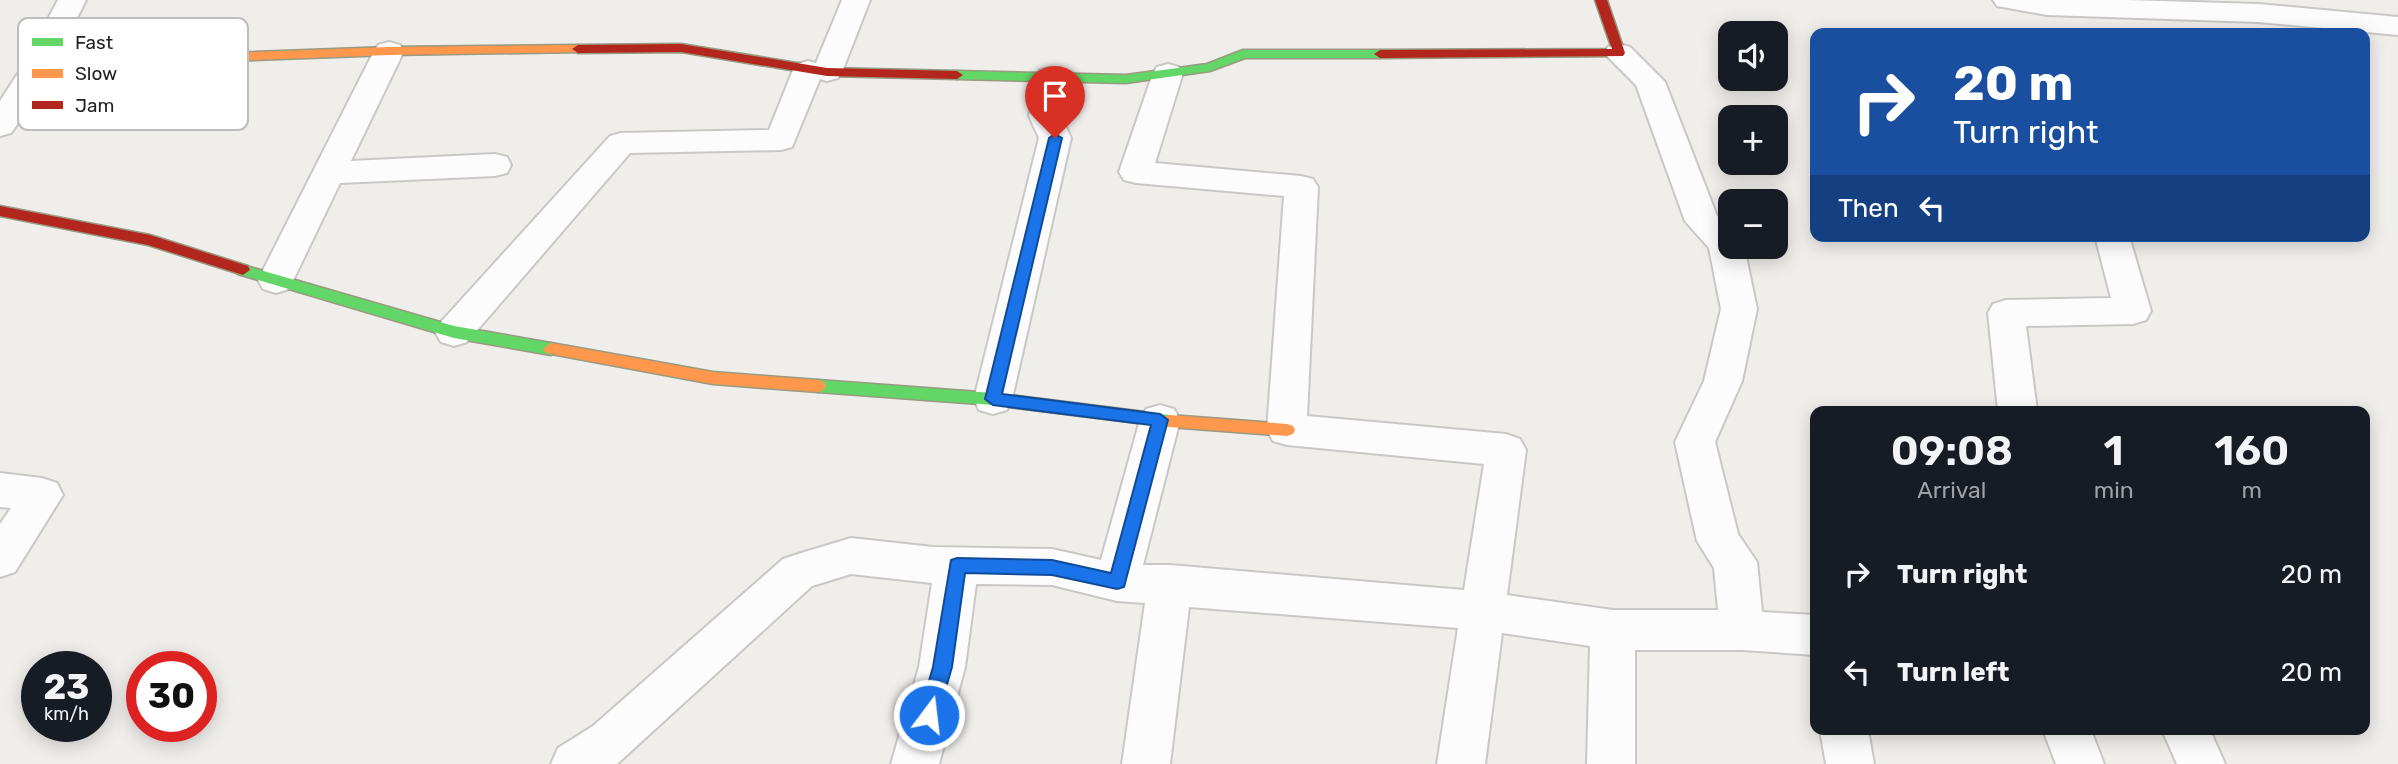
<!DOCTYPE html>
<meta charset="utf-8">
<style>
:root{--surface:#171b24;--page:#20242c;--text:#f1f3f6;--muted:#9ea1a6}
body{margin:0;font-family:Rubik,sans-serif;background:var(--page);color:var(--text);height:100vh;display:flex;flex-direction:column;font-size:26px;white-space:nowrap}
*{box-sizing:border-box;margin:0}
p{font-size:23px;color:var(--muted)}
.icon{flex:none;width:38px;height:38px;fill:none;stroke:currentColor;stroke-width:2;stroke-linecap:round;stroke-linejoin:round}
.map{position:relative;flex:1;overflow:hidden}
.sheet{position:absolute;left:1810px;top:406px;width:560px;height:329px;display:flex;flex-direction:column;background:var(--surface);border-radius:14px;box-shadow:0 4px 18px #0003}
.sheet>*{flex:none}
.hud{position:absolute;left:1810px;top:28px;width:560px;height:214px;border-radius:14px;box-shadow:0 4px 18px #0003;background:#1a4fa0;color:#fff;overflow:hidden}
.tools{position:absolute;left:1718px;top:21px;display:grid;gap:14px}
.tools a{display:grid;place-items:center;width:70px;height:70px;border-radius:14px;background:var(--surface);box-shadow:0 4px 18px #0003;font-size:35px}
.speed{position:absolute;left:21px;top:651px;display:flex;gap:14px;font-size:35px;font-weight:700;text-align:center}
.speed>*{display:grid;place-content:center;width:91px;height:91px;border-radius:50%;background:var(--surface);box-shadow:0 4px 18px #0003;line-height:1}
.speed small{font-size:18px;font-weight:400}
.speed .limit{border:10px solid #d22;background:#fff;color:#111}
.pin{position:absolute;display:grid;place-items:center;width:60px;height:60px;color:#fff;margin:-72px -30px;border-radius:50% 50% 50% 0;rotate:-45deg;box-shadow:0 0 7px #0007}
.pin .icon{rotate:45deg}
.me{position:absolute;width:77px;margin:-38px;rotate:15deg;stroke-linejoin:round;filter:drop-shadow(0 0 5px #0008)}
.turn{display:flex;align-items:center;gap:24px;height:147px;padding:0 28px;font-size:32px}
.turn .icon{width:91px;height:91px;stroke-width:2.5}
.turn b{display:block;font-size:49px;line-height:60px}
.then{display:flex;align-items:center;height:66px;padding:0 28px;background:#0003;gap:14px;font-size:26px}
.eta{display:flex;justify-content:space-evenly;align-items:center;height:119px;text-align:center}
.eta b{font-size:42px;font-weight:600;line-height:49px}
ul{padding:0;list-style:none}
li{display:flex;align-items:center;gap:21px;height:98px;padding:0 28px}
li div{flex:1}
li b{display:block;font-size:26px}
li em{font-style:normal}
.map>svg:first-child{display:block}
</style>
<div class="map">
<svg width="2398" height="764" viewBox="0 0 2398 764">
<rect width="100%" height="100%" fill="#f0eeeb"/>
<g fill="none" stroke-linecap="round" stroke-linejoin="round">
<defs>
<path id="street" d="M 58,0 L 86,0 L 54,64 L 16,126 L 11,133 L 0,136 L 0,101 L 24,64 Z
M 842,0 L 870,0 L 842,72 L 838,78 L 827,81 L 820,79 L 792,147 L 781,150 L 630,153 L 467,342 L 454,346 L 441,342 L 435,332 L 441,322 L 610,136 L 621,133 L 769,130 L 793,70 L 797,64 L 808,61 L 816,63 Z
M 1993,0 L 2127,0 L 2258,4 L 2398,17 L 2398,35 L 2258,22 L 2047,15 L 1997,6 Z
M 389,42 L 400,45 L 404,51 L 351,161 L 495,154 L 507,157 L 511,165 L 507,173 L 495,176 L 340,183 L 289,289 L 276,293 L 263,289 L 258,280 L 374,51 L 378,45 Z
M 1619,44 L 1630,47 L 1665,82 L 1717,216 L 1731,228 L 1731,247 L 1744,247 L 1757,309 L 1742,381 L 1715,442 L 1738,534 L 1757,562 L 1762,612 L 1815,615 L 1815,655 L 1742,650 L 1635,650 L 1635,764 L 1587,764 L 1590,646 L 1502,633 L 1485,764 L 1437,764 L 1458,628 L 1189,607 L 1170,764 L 1122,764 L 1145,603 L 1117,601 L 1052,585 L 976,584 L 965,667 L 939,764 L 891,764 L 919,667 L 932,583 L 851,574 L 812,586 L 617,764 L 551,764 L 558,748 L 593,726 L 783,559 L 798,554 L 851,538 L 933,547 L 1052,549 L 1101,560 L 1140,420 L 1146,409 L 1160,405 L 1174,409 L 1180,420 L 1143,565 L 1170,565 L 1464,590 L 1484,464 L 1287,445 L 1273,441 L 1267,430 L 1284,196 L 1136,183 L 1124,180 L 1119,172 L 1153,73 L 1157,67 L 1168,64 L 1179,67 L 1183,73 L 1155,163 L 1301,176 L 1313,179 L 1318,187 L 1307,416 L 1506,434 L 1520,439 L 1526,450 L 1507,595 L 1613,610 L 1718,610 L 1714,568 L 1697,541 L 1675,442 L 1704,381 L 1721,309 L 1709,248 L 1685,221 L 1636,85 L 1604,53 L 1608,47 Z
M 1051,68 L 1062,70 L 1066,77 L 1061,116 L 1071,138 L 1012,399 L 1007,410 L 993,414 L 979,410 L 974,399 L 1039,138 L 1029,116 L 1036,77 L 1040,70 Z
M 2095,236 L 2129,236 L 2151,311 L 2146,320 L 2133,324 L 2026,326 L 2037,411 L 1998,411 L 1988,313 L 1993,304 L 2006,300 L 2111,298 Z
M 0,473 L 42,478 L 57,483 L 63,495 L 15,572 L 0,577 L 0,524 L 11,508 L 0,507 Z
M 1820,730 L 1868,730 L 1874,764 L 1826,764 Z
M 2043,730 L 2091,730 L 2104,764 L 2056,764 Z
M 2162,730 L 2210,730 L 2225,764 L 2177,764 Z"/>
<path id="fast" d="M 1243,50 L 1380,50 L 1386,54 L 1380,58 L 1245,58 L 1210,71 L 1126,83 L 957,79 L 951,75 L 957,71 L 1126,75 L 1207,64 Z
M 243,265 L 454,326 L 551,343 L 559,349 L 551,355 L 454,338 L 238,274 L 236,270 Z
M 818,380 L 993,393 L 1169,415 L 1175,417 L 1177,421 L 1175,425 L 1169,427 L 993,405 L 818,392 L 812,390 L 810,386 L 812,382 Z"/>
<path id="slow" d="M 578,45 L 584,49 L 582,52 L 389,55 L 39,68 L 33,64 L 39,60 L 389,47 Z
M 551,343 L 713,372 L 818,380 L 824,382 L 826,386 L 824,390 L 818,392 L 713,384 L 546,353 L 543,349 Z
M 1169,415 L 1287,424 L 1293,426 L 1295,430 L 1293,434 L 1287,436 L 1169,427 L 1163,425 L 1161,421 L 1163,417 Z"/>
<path id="jam" d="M 1595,0 L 1607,0 L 1625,53 L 1623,56 L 1380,58 L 1374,54 L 1380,50 L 1612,49 Z
M 681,44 L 827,68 L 957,71 L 963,75 L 957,79 L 827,76 L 681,52 L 578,53 L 572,49 L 578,45 Z
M 0,206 L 150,235 L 248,266 L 250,270 L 243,275 L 148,245 L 0,216 Z"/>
</defs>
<use href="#street" stroke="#c9c8c7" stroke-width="4"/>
<use href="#fast" stroke="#999a82" stroke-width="3"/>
<use href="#slow" stroke="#999a82" stroke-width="3"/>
<use href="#jam" stroke="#999a82" stroke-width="3"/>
<use href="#street" fill="#fdfcfc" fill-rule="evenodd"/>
<use href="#fast" fill="#63d668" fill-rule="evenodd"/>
<use href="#slow" fill="#ff974d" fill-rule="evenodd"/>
<use href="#jam" fill="#b3261e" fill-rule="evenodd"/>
</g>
<path fill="#1a73e8" stroke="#114b97" stroke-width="2" d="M 1055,134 L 1062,138 L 1002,394 L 1160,414 L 1168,420 L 1124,587 L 1117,589 L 1052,575 L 965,573 L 952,667 L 938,715 L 936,722 L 929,724 L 922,722 L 919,715 L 933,667 L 951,560 L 957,558 L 1052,560 L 1111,573 L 1151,425 L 993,405 L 985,399 L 1049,138 Z"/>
<rect x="18" y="18" width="230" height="112" rx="10" fill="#fff" stroke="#bdbdbd" stroke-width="2"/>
<rect x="32" y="38" width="31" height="8" fill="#63d668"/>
<rect x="32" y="69" width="31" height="9" fill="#ff974d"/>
<rect x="32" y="101" width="31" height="8" fill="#b3261e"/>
<g font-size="19" fill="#222">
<text x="75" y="49">Fast</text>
<text x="75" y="80">Slow</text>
<text x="75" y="112">Jam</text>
</g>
</svg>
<div class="tools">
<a><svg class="icon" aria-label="sound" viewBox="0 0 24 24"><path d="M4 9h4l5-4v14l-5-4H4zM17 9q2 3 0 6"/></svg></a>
<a>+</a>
<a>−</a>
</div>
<div class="speed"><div>23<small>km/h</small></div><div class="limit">30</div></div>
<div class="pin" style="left:1055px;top:138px;background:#d93025"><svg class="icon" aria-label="arrive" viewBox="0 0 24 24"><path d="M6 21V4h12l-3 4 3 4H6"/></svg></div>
<svg class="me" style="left:929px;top:715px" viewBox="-20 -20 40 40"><circle r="17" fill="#1a73e8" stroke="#fff" stroke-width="3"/><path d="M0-11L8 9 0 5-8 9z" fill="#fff"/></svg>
<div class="hud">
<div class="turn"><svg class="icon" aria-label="right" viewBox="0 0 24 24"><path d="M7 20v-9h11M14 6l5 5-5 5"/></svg><div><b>20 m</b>Turn right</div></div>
<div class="then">Then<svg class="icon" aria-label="left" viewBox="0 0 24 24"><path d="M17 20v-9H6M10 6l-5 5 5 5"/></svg></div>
</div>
<section class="sheet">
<div class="eta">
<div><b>09:08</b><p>Arrival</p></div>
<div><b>1</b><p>min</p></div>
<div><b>160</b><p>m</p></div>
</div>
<ul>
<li><svg class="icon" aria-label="right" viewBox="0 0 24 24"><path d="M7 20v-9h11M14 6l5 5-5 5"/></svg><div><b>Turn right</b></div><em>20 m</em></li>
<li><svg class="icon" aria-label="left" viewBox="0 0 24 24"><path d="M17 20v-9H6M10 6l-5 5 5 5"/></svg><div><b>Turn left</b></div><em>20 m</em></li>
</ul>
</section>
</div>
